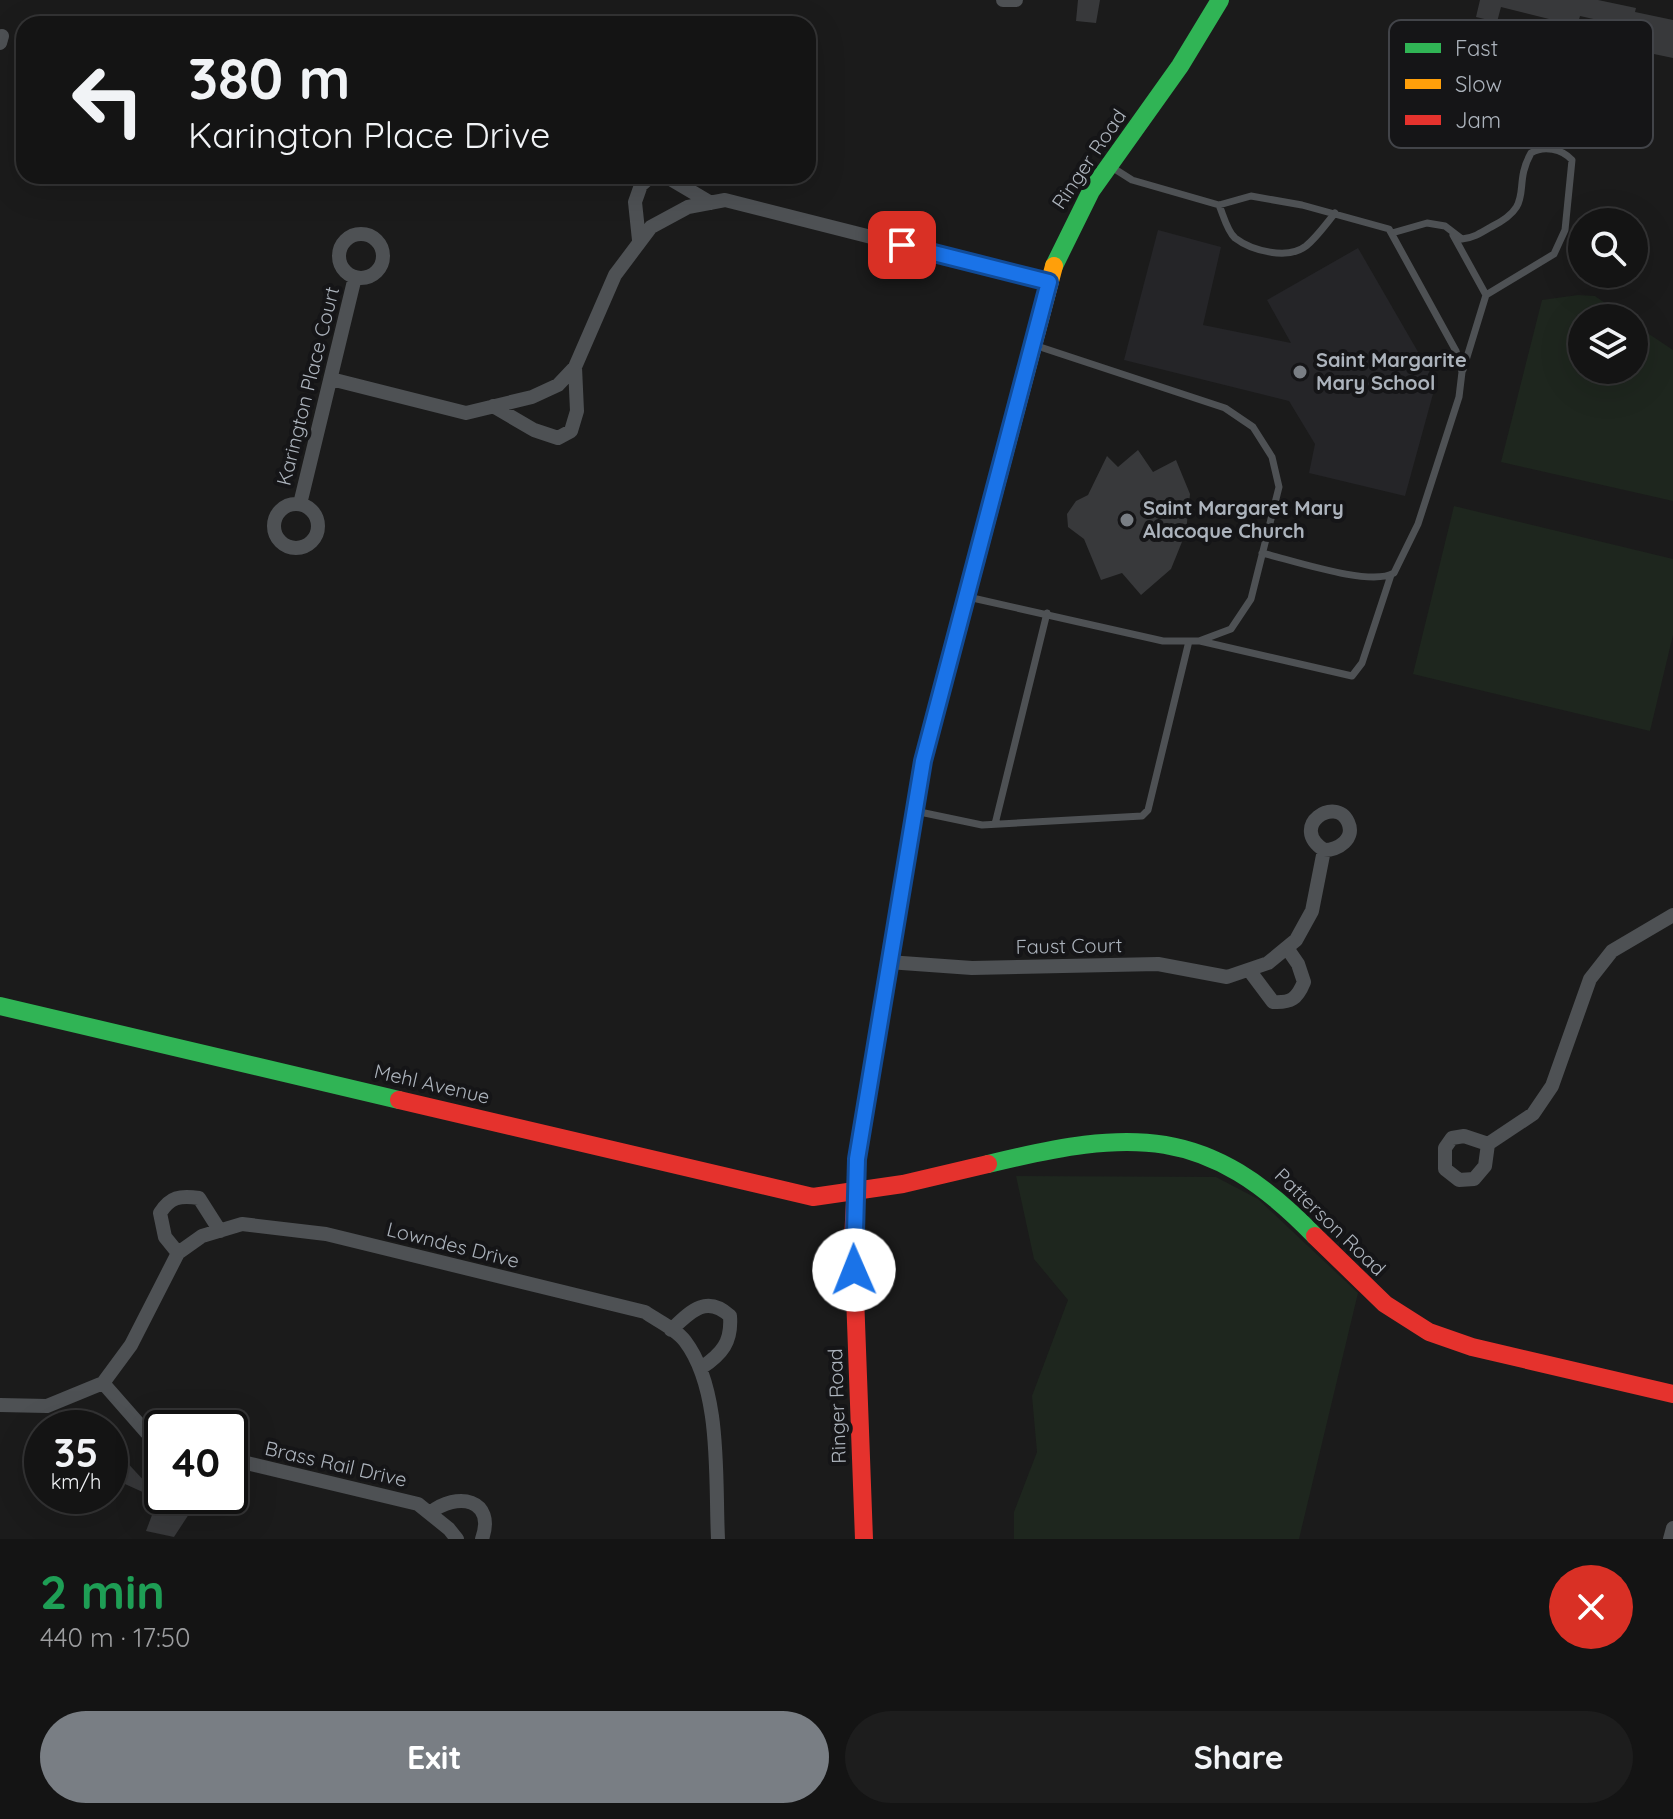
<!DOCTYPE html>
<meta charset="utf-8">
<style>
:root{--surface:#141414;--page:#1d1d1d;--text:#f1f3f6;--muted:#9d9ea0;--line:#333334;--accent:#797e84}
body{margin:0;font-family:Quicksand,sans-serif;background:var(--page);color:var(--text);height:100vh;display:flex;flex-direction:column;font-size:30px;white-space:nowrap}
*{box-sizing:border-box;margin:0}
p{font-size:26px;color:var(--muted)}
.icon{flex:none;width:44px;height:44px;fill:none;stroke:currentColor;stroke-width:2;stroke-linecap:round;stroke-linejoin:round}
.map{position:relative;height:1539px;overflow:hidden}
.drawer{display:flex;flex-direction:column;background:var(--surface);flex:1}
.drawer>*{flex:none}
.top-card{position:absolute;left:16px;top:16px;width:800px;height:168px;border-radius:24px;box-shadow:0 8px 32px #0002,0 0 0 2px var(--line);background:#141414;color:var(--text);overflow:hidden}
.fabs{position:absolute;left:1568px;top:208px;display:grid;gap:16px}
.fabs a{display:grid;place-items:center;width:80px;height:80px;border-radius:50%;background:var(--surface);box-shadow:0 8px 32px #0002,0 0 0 2px var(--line);font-size:40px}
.speed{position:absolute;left:24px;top:1410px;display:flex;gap:16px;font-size:40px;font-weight:700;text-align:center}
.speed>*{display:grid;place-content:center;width:104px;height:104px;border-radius:50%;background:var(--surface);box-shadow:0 8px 32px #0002,0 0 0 2px var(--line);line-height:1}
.speed small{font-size:20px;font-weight:400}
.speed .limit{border:4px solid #111;border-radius:12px;background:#fff;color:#111}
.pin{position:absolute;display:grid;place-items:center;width:68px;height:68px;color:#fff;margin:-34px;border-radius:16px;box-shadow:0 4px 12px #0006}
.me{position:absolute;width:88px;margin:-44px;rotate:359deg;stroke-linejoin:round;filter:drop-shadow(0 0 6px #0008)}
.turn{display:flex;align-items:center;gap:28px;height:168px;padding:0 40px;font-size:36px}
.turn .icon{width:104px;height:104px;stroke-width:2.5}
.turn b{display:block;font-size:56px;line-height:68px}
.round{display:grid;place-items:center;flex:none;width:84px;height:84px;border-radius:42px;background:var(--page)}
.headline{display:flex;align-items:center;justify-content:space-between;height:136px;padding:0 40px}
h1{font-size:48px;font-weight:800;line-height:60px;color:#1e9e55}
.action{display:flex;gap:16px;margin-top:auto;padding:16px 40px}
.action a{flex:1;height:92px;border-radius:48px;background:var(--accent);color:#fff;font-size:32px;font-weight:800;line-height:92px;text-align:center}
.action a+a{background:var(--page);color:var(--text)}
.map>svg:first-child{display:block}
</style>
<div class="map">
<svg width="1673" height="1539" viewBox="0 0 1673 1539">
<rect width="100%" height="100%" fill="#1b1b1b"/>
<path fill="#252528" d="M 1158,230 L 1221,247 L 1203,325 L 1291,343 L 1267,300 L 1358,248 L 1436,383 L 1405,496 L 1309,473 L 1315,444 L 1289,401 L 1124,360 Z"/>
<path fill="#1e261e" d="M 1578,295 L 1595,296 L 1626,318 L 1582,318 L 1582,370 L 1634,370 L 1634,324 L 1673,350 L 1673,501 L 1501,462 L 1542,300 Z
M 1454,506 L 1673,559 L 1673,635 L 1650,731 L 1413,674 Z
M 1016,1176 L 1216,1177 L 1258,1199 L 1358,1293 L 1299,1539 L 1014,1539 L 1014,1512 L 1037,1452 L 1032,1396 L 1068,1300 L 1034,1259 Z"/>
<path fill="#38393b" d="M 1078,0 L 1100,0 L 1096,23 L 1076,21 Z
M 1480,0 L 1598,0 L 1636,8 L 1635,12 L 1673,20 L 1673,58 L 1606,44 L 1611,23 L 1580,16 L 1577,26 L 1501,7 L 1497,22 L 1476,17 Z
M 1138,450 L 1153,472 L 1176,460 L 1190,494 L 1186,532 L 1171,569 L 1141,595 L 1122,573 L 1101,580 L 1084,539 L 1068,527 L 1067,514 L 1076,501 L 1088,495 L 1107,456 L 1118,467 Z
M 110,1444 L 147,1484 L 150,1473 L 162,1479 L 162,1496 L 194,1496 L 189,1514 L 174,1537 L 146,1531 L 158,1499 L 125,1484 L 120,1489 L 110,1482 Z"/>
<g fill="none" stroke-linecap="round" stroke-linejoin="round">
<path stroke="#4e5154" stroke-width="7" d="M 1110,166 L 1132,180 L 1219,205 L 1251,196 L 1302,205 L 1389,229 L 1456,351 L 1462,372 L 1459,397 L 1418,524 L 1394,573 C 1370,587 1292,560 1262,553
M 1219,205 C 1223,214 1227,231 1235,238 C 1252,251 1288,260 1306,246 C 1317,237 1326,224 1335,213
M 1392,233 L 1427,223 L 1445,226 L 1462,239 C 1473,238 1481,233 1491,227 C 1537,204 1511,188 1531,153 C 1544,145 1562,149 1572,160 L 1565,230 L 1554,254 L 1486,295 L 1463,370
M 1453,235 L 1486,295
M 968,597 L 1163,641 L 1199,641 L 1231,629 L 1251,599 L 1279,487 L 1272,457 L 1253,427 L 1225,408 L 1034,345
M 1200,641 L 1352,676 L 1362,663 L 1391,575
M 915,811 L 982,825 L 1142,816 L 1148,810 L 1189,641
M 995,824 L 1047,613"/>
<path stroke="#4e5154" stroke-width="14" d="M 1003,0 L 1016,0
M 0,43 L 2,36
M339 256a22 22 0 1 1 44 0a22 22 0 1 1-44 0Z
M 639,240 L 635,202 L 641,185 L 650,177 L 667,177 L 711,203
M 331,379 L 466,413 L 532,397 L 558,385 L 575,367 L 615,275 L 651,227 L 688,207 L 725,200 L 1049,282
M 493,406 L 534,430 L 558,438 L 571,431 L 577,411 L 575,367
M 300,504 L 355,277
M274 526a22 22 0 1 1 44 0a22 22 0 1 1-44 0Z
M 888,962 L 972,968 L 1158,964 L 1227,977 L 1268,963 L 1296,940 L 1312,911 L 1324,850 C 1288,826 1336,795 1348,822 C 1356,839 1338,850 1324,850
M 1249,970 L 1273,1002 C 1291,1003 1297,999 1304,982 L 1298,964 L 1287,948
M 1464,1136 L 1488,1144 L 1485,1166 L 1474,1179 L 1459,1180 L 1445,1169 L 1445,1148 L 1452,1138 Z
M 1488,1144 L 1533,1114 L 1552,1086 L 1590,979 L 1612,951 L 1673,915
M 178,1253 L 165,1237 L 160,1213 C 170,1197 180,1195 199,1198 L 220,1231
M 671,1330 C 690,1312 706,1294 730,1316 C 732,1342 722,1354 701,1368
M 103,1383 L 146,1432 L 162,1439
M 0,1405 L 47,1406 L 103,1383 L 131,1345 L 178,1253 L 202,1236 L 242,1224 L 326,1234 L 645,1312 C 658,1321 676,1329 685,1341 C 722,1390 715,1479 718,1539
M 230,1459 L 418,1504 L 449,1529 L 457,1539
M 430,1513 C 457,1491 496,1499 482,1539
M 1670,1539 L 1673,1528"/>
<path stroke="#30b455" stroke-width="18" d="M 1054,266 L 1091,191 L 1180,66 L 1220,0
M 0,1006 L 399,1100
M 988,1164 C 1132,1129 1207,1124 1315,1236"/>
<path stroke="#ff9f0a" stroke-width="18" d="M 904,875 L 923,761 L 1054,266"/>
<path stroke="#e5322d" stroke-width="18" d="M 399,1100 L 813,1197 L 903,1184 L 988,1164
M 1315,1236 L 1385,1304 L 1429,1332 L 1472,1347 L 1673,1394
M 864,1539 L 853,1241 L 857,1159 L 904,875"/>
</g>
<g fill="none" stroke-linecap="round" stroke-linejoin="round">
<defs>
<path id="route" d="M 854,1270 L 857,1159 L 923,761 L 1049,282 L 902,245"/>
</defs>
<use href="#route" stroke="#114b97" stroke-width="20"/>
<use href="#route" stroke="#1a73e8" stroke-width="14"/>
</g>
<g fill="#797e84" stroke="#151517" stroke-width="3">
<circle cx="1300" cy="372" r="8"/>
<circle cx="1127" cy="520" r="8"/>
</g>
<g text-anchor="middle" stroke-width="8" stroke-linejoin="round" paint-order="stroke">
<g font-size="20" fill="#acb3bc" stroke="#151517">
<text transform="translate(1089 159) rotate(-56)" y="7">Ringer Road</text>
<text transform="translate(308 386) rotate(-76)" y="7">Karington Place Court</text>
<text transform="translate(1069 946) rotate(-1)" y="7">Faust Court</text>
<text transform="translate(432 1084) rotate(13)" y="7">Mehl Avenue</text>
<text transform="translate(1330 1222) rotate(44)" y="7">Patterson Road</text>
<text transform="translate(453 1245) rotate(14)" y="7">Lowndes Drive</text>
<text transform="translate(837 1406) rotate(-92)" y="7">Ringer Road</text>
<text transform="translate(336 1464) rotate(13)" y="7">Brass Rail Drive</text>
</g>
<g font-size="20" font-weight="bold" fill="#acb3bc" stroke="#151517" text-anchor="start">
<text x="1316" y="367">Saint Margarite<tspan x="1316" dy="23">Mary School</tspan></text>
<text x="1143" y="515">Saint Margaret Mary<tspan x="1143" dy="23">Alacoque Church</tspan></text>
</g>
</g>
<rect x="1389" y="20" width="264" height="128" rx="12" fill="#151517" stroke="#424449" stroke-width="2"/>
<rect x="1405" y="43" width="36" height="10" fill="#30b455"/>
<rect x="1405" y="79" width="36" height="10" fill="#ff9f0a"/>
<rect x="1405" y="115" width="36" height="10" fill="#e5322d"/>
<g font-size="22" fill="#acb3bc">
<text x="1455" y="56">Fast</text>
<text x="1455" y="92">Slow</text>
<text x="1455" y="128">Jam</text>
</g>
</svg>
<div class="fabs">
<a><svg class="icon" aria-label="search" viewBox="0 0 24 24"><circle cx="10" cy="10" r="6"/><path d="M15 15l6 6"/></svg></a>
<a><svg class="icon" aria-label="layers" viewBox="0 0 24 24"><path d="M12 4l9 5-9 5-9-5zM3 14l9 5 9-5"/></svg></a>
</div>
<div class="speed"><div>35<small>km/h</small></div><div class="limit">40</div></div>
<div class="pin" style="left:902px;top:245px;background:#d93025"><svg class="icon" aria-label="arrive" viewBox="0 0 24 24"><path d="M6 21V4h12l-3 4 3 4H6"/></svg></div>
<svg class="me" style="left:854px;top:1270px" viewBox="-20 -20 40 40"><circle r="19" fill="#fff"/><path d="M0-13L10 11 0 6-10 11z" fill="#1a73e8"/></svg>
<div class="top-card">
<div class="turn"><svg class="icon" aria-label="left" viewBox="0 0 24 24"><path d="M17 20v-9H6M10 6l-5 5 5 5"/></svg><div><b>380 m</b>Karington Place Drive</div></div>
</div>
</div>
<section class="drawer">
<div class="headline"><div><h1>2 min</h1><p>440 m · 17:50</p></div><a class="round" style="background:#d93025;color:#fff"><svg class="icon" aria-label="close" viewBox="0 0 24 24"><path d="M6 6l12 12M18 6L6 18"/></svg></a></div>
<div class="action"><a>Exit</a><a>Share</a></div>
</section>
